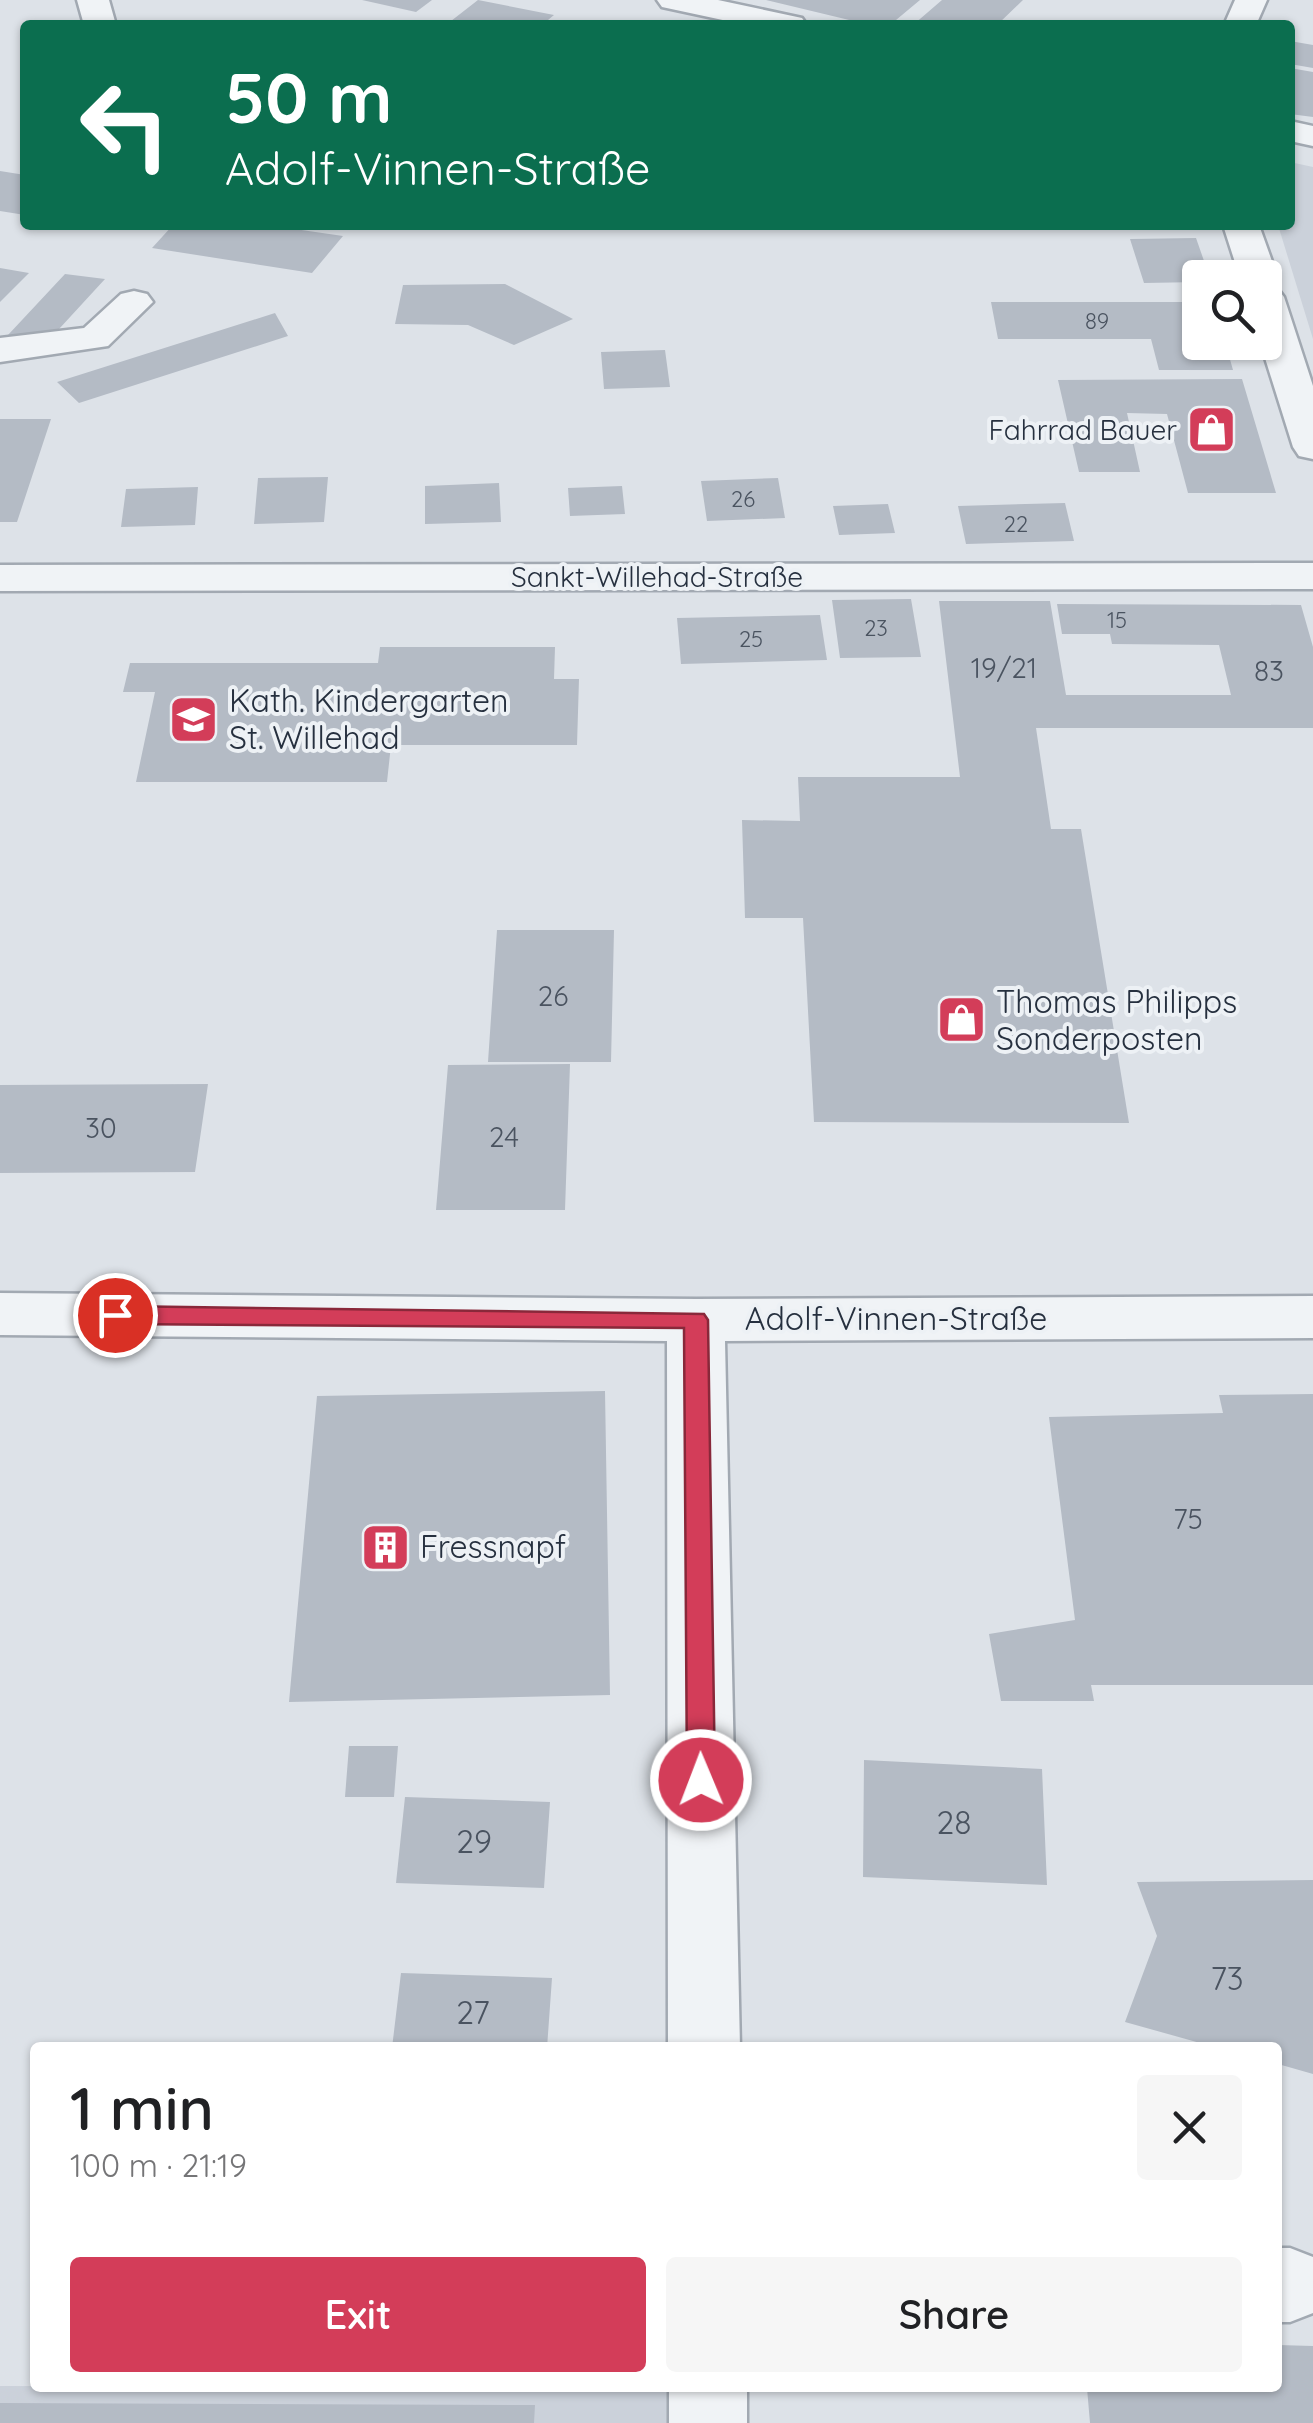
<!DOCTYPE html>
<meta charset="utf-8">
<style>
:root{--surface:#fff;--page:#f6f6f6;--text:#202124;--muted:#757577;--accent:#d33d59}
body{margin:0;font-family:Quicksand,sans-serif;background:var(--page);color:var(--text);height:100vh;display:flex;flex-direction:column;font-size:38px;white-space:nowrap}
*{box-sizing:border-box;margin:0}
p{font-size:32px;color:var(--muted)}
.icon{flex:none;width:55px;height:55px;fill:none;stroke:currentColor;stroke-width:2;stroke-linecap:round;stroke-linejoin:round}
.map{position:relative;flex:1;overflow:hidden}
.sheet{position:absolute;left:30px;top:2042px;width:1252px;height:350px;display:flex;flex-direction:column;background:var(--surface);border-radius:10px;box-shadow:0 2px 8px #0004}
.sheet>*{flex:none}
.guide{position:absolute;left:20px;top:20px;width:1275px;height:210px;border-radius:10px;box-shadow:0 2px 8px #0004;background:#0b6e4f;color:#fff;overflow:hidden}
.tools{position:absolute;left:1182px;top:260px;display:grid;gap:20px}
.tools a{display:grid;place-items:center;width:100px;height:100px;border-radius:10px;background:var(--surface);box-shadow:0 2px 8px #0004;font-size:50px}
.pin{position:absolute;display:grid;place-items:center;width:85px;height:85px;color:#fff;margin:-42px;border:5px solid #fff;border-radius:50%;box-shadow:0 2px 10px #0007}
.me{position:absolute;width:110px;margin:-55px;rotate:359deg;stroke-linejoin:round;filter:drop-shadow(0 0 8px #0008)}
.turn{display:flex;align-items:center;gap:35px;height:210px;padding:0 40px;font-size:45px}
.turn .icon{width:130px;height:130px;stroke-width:2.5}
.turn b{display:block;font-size:70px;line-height:85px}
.round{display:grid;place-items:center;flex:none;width:105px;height:105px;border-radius:10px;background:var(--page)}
.overview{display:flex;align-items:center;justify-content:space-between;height:170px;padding:0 40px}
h1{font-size:60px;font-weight:600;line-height:75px}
.cta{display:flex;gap:20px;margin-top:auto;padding:20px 40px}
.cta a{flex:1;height:115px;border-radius:10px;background:var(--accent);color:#fff;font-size:40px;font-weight:600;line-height:115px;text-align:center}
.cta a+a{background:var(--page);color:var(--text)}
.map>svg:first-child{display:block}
</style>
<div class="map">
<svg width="1313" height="2423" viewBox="0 0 1313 2423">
<rect width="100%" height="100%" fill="#dde2e8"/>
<path fill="#cbd1da" d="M 1290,162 L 1313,167 L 1313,339 L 1278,225 L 1290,225 Z
M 0,2386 L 708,2388 L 708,2423 L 0,2423 Z"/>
<path fill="#b4bbc5" d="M 362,0 L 432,0 L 416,12 Z
M 478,0 L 554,15 L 542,25 L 451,21 Z
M 766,0 L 920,0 L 890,25 L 870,25 Z
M 942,0 L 1023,0 L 997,25 L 913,25 Z
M 1290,41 L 1313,45 L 1313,68 L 1290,64 Z
M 1290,68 L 1313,72 L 1313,117 L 1290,114 Z
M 0,171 L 25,175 L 25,215 L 0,211 Z
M 173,225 L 267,225 L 343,236 L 312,273 L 152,248 Z
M 1196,238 L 1210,278 L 1200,278 L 1200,282 L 1144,283 L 1130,239 Z
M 0,268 L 29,273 L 0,302 Z
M 65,274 L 105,279 L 48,341 L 8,335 Z
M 505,284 L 573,319 L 514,345 L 468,325 L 395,324 L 403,285 Z
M 991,302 L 1200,302 L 1200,342 L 1225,342 L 1233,370 L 1159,370 L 1151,339 L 998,339 Z
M 275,313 L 288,336 L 79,403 L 57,382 Z
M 665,350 L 670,387 L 604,389 L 601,352 Z
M 1242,379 L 1276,493 L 1188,493 L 1167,414 L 1127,413 L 1140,472 L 1079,472 L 1058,380 Z
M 0,419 L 51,419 L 17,522 L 0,522 Z
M 328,477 L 324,522 L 254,524 L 258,478 Z
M 778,478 L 785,518 L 707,521 L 701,481 Z
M 499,483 L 501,522 L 425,524 L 425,486 Z
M 622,486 L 625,514 L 570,516 L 568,488 Z
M 198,487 L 195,525 L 121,527 L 126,489 Z
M 1065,503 L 1074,541 L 966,544 L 958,506 Z
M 888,504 L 895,533 L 839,535 L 833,506 Z
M 911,599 L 921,657 L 840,658 L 832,600 Z
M 939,601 L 1050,601 L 1066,695 L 1231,695 L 1219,645 L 1112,644 L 1110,634 L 1062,634 L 1057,604 L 1301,605 L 1313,647 L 1313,728 L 1036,728 L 1051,829 L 1081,829 L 1129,1123 L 814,1122 L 803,918 L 745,918 L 742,820 L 800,821 L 798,777 L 960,777 Z
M 820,615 L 827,660 L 681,664 L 677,618 Z
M 380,647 L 555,647 L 554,679 L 579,679 L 577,745 L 391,745 L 387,782 L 136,782 L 155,692 L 123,692 L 130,663 L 378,663 Z
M 497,930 L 614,930 L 611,1062 L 488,1062 Z
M 570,1064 L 565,1210 L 436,1210 L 448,1065 Z
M 208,1084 L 195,1172 L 0,1173 L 0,1085 Z
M 605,1391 L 610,1695 L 289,1702 L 317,1396 Z
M 1313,1394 L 1313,1685 L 1091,1685 L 1094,1701 L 1001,1701 L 989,1634 L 1075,1620 L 1049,1417 L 1223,1413 L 1219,1395 Z
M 349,1746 L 398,1746 L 394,1797 L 345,1797 Z
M 864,1760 L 1042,1769 L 1047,1885 L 863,1877 Z
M 405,1797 L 550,1802 L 544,1888 L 396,1883 Z
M 1313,1880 L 1313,2074 L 1278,2064 L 1278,2048 L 1218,2048 L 1125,2022 L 1157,1936 L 1137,1882 Z
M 401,1973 L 552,1978 L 547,2048 L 392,2048 Z
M 1278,2345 L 1313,2346 L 1313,2423 L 1090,2423 L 1087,2388 L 1278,2388 Z
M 0,2403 L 535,2405 L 534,2423 L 0,2423 Z"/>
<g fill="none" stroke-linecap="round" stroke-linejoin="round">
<defs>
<path id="minor" d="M 77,0 L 109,0 L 116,25 L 84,25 Z
M 657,0 L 718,0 L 802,18 L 807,25 L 746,25 L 662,7 Z
M 1235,0 L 1267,0 L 1256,25 L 1224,25 Z
M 1290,121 L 1313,126 L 1313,146 L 1290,141 Z
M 1223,225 L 1259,225 L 1278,278 L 1269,287 L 1278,289 L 1284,297 L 1313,386 L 1313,459 L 1299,456 L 1293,447 L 1260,342 L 1265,342 L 1265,278 L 1240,278 Z
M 134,291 L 147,294 L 153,302 L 108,346 L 0,362 L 0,338 L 84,328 L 121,294 Z
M 1313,563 L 1313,589 L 0,591 L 0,565 Z
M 0,1293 L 696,1299 L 1313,1296 L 1313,1338 L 725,1341 L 740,2048 L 668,2048 L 667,1341 L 0,1335 Z
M 1278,2248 L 1290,2248 L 1313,2257 L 1313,2313 L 1290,2322 L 1278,2322 Z
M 669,2388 L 747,2388 L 747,2423 L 669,2423 Z"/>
</defs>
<use href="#minor" stroke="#a2a9b2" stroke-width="5"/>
<use href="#minor" fill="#f0f3f6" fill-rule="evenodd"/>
</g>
<path fill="#d33d59" stroke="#89283a" stroke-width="2.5" d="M 115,1306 L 704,1314 L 708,1320 L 715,1780 L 711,1788 L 701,1791 L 691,1788 L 687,1780 L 684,1328 L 115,1324 L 103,1315 Z"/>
<defs>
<symbol id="shop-square" viewBox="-11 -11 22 22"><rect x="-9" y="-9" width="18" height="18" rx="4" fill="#d33d59" stroke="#edf1f5"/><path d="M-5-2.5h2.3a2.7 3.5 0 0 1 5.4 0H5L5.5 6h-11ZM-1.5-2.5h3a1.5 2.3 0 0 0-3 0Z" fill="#fff"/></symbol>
<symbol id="school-square" viewBox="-11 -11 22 22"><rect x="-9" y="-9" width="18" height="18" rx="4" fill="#d33d59" stroke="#edf1f5"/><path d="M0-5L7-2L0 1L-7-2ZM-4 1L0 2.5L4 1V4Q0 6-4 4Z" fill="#fff"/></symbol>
<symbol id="building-square" viewBox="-11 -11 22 22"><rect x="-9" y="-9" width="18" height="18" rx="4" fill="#d33d59" stroke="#edf1f5"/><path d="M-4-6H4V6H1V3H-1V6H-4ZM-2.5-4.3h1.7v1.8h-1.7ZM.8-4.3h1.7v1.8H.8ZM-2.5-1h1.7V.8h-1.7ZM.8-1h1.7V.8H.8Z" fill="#fff"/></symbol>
</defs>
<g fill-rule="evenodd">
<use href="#shop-square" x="1184" y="402" width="55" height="55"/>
<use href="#school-square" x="166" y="692" width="55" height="55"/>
<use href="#shop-square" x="934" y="992" width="55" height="55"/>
<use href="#building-square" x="358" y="1520" width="55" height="55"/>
</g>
<g text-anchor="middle" stroke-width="8" stroke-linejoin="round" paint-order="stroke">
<g font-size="22" fill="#4a5360">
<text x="1097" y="329">89</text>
<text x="743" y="507">26</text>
<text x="1016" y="532">22</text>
<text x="1117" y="628">15</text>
<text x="876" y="636">23</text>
<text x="751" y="647">25</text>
</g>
<g font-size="28" fill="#26303f" stroke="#edf1f5" text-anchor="end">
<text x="1177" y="440">Fahrrad Bauer</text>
</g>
<g font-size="28" fill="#26303f" stroke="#edf1f5">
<text x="657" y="587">Sankt-Willehad-Straße</text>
</g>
<g font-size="28" fill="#4a5360">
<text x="1004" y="678">19/21</text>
<text x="1269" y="681">83</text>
<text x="553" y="1006">26</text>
<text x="101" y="1138">30</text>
<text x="504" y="1147">24</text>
<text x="1188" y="1529">75</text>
</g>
<g font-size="32" fill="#26303f" stroke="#edf1f5" text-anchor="start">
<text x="229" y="712">Kath. Kindergarten<tspan x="229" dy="37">St. Willehad</tspan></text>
<text x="996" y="1013">Thomas Philipps<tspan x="996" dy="37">Sonderposten</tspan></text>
<text x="420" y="1558">Fressnapf</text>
</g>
<g font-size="32" fill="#26303f" stroke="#edf1f5">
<text x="896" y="1330">Adolf-Vinnen-Straße</text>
</g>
<g font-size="32" fill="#4a5360">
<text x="954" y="1834">28</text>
<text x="474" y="1853">29</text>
<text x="1227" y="1990">73</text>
<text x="473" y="2024">27</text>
</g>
</g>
</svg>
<div class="tools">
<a><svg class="icon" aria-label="search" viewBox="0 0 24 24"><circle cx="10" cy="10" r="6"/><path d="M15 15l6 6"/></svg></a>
</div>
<div class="pin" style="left:115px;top:1315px;background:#d93025"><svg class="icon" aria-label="arrive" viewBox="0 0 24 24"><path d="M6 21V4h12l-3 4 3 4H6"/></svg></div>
<svg class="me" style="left:701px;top:1780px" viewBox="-20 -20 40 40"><circle r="17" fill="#d33d59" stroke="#fff" stroke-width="3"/><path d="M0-11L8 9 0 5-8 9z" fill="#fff"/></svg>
<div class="guide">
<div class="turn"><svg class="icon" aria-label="left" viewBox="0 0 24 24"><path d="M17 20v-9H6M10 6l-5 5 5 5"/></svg><div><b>50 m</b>Adolf-Vinnen-Straße</div></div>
</div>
<section class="sheet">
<div class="overview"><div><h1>1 min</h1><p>100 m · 21:19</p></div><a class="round"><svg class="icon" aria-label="close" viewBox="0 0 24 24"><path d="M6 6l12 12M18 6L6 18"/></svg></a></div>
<div class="cta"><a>Exit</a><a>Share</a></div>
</section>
</div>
